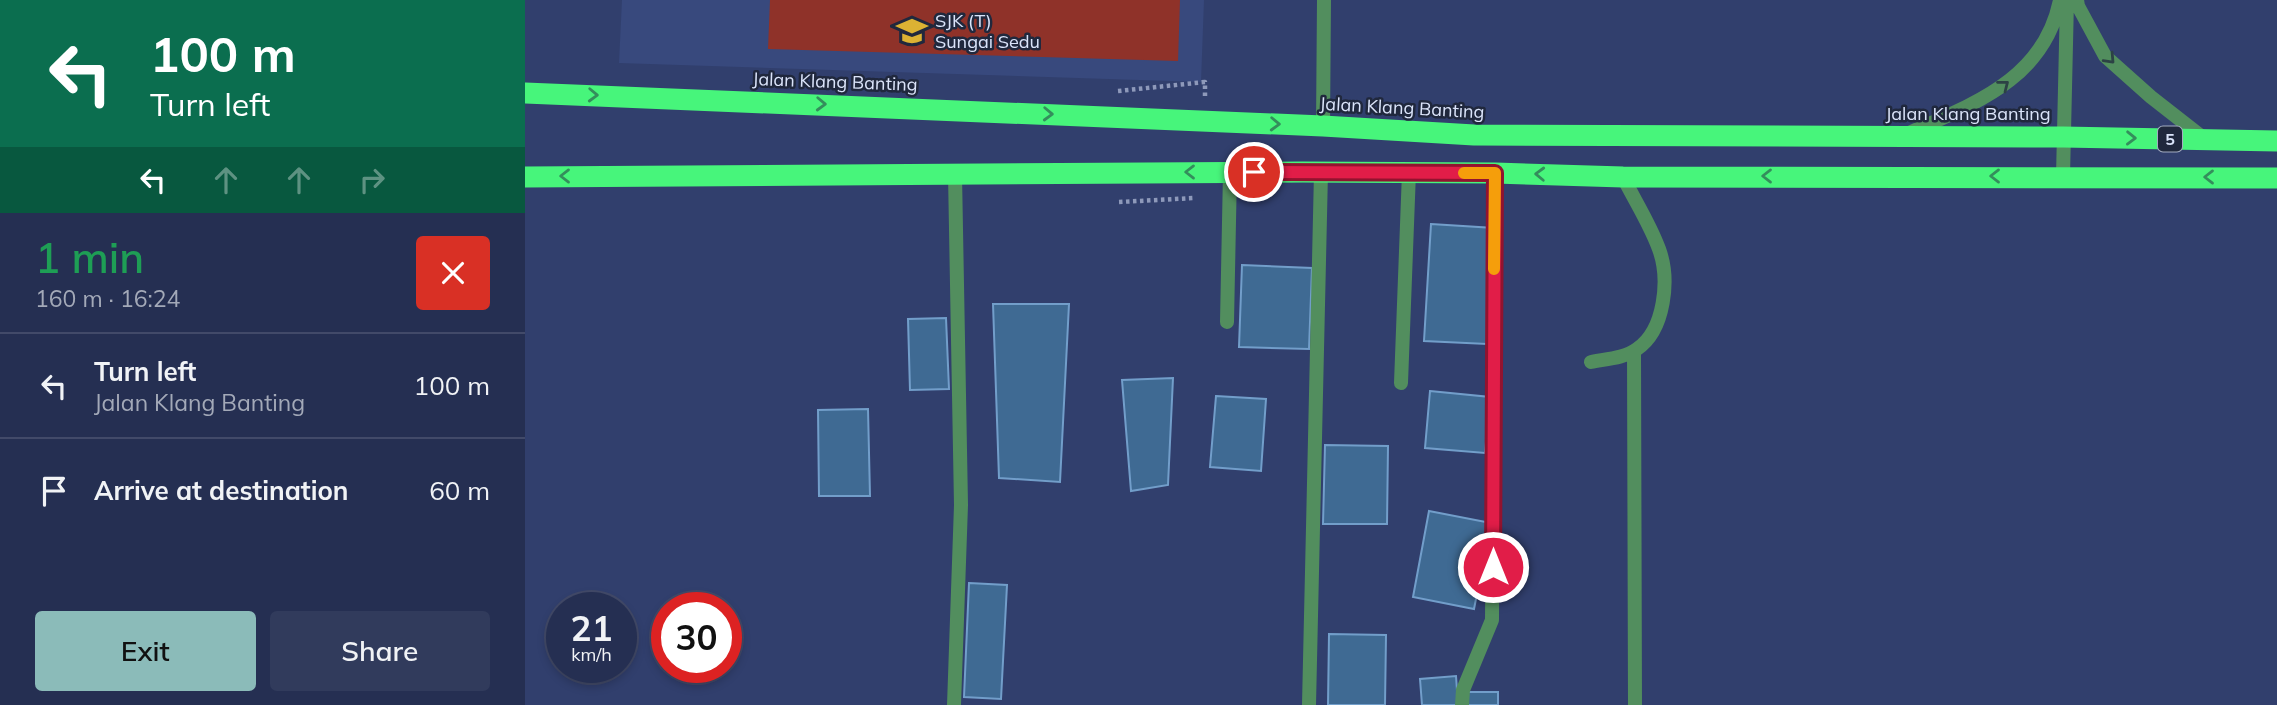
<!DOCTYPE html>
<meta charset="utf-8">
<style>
:root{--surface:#252f52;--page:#313b5c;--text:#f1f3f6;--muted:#a3a9b8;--line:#424a69;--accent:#8bbbb9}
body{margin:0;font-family:Mulish,sans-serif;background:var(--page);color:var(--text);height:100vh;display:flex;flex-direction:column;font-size:26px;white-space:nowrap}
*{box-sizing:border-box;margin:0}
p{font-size:23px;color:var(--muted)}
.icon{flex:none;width:38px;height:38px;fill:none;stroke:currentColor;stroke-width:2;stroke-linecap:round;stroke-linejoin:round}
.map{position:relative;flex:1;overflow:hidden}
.drawer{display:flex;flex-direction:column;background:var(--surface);width:525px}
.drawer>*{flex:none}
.top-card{background:#0b6e4f;color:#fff;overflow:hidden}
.speed{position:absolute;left:21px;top:592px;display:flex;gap:14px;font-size:35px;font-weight:700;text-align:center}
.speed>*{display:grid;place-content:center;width:91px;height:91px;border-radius:50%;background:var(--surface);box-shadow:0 4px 10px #0003,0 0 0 2px var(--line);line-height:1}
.speed small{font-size:18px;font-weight:400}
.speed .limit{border:10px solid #d22;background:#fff;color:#111}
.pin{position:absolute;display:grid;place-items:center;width:60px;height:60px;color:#fff;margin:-30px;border:4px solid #fff;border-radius:50%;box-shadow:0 2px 7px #0007}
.me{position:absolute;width:77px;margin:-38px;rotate:0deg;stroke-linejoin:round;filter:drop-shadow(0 0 5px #0008)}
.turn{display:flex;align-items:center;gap:24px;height:147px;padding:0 35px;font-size:32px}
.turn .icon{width:91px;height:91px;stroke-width:2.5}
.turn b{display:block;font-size:49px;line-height:60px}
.lanes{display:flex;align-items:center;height:66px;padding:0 35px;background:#0003;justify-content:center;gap:35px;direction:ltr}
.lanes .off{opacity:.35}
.round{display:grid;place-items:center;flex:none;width:74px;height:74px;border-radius:7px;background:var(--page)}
.overview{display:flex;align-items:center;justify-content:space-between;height:119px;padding:0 35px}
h1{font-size:42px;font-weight:600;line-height:52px;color:#1e9e55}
.cta{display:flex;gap:14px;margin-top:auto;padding:14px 35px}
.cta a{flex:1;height:80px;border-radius:7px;background:var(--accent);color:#111;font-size:28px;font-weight:600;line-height:80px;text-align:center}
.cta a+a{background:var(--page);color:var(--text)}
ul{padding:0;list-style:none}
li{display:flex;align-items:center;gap:21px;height:105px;padding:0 35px;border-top:2px solid var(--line)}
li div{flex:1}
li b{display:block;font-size:26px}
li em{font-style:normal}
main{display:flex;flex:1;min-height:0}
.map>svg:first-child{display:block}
</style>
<main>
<section class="drawer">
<div class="top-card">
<div class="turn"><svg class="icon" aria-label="left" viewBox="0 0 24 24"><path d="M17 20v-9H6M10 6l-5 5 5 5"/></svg><div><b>100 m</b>Turn left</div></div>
<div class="lanes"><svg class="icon" aria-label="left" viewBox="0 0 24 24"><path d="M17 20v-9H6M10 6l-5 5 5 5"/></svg><svg class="icon off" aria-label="ahead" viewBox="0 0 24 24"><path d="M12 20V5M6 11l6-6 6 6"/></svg><svg class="icon off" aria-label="ahead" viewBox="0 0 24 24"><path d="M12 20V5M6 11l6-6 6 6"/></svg><svg class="icon off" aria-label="right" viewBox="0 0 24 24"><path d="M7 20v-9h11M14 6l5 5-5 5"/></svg></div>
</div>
<div class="overview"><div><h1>1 min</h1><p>160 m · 16:24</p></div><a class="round" style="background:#d93025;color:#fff"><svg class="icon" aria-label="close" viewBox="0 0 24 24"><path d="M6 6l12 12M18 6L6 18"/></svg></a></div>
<ul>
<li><svg class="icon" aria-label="left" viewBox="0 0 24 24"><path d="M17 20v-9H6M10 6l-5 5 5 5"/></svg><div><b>Turn left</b><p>Jalan Klang Banting</p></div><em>100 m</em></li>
<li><svg class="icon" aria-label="arrive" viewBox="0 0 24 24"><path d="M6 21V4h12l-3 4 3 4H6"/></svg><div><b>Arrive at destination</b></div><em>60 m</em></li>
</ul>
<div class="cta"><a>Exit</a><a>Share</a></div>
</section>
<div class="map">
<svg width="1752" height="705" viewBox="0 0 1752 705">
<rect width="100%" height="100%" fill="#313f6d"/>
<path fill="#38497d" d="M 97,0 L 679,0 L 676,82 L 94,63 Z"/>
<path fill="#8f3229" d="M 245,0 L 655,0 L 653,61 L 243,49 Z"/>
<path fill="#3f6a93" stroke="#729eca" stroke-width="2" d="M 906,224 L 969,228 L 962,344 L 899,341 Z
M 717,265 L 787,268 L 784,349 L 714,347 Z
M 468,304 L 544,304 L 535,482 L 474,478 Z
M 421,318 L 424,389 L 385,390 L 383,319 Z
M 648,378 L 643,485 L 606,491 L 597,380 Z
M 905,391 L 965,397 L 960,453 L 900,448 Z
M 691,396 L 741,399 L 736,471 L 685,467 Z
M 343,409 L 345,496 L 294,496 L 293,410 Z
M 800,445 L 863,446 L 862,524 L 798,524 Z
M 904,511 L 966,523 L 949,609 L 888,597 Z
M 444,583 L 482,585 L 476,699 L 439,697 Z
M 804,634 L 861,635 L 860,705 L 803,705 Z
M 931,676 L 933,705 L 897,705 L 895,679 Z
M 941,692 L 973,692 L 973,705 L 941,705 Z"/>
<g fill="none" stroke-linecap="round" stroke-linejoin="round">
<path stroke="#8e99ba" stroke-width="4.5" stroke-dasharray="3.5 3.5" stroke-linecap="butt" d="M 593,91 L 680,82 L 680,99
M 594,202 L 669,198"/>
<path stroke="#528e5e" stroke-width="14" d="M 798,126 L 799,0
M 1109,351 L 1110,705
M 1066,362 C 1081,359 1100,358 1112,349 C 1140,330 1145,279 1134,249 C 1125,224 1110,201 1098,177"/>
<path stroke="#528e5e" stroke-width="14" d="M 1552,0 L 1553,6 L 1580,56 L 1626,97 L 1681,140
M 1382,134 C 1448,104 1519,80 1535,0
M 1538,176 L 1542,0
M 702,322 L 705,172
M 876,383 L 884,172
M 429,705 L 436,505 L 430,174
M 784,705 L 796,172
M 937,705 L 938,690 L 967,620 L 970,173"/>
<path stroke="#47f57b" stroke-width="21" d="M 0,93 L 798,126 L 949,135 L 1538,137 L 1752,141
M 0,177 L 777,172 L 970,173 L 1098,177 L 1752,178"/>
</g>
<defs><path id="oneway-chevron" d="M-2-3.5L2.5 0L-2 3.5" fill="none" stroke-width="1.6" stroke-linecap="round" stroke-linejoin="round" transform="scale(1.75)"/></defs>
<g stroke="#2c4245">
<use href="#oneway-chevron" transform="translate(1585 59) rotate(47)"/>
<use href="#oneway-chevron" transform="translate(1479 85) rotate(-38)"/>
</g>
<g stroke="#348e5c">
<use href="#oneway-chevron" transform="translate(68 95) rotate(2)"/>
<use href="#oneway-chevron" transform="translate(296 104) rotate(2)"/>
<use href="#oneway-chevron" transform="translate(523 114) rotate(2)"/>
<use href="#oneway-chevron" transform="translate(750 124) rotate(2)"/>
<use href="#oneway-chevron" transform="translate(1606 138) rotate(1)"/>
<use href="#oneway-chevron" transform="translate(665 172) rotate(180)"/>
<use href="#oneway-chevron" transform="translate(1015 174) rotate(-178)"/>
<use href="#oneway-chevron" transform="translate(40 176) rotate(180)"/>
<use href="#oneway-chevron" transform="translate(1242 176) rotate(180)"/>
<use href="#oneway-chevron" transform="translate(1470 176) rotate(180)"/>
<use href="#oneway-chevron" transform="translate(1684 177) rotate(-180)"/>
</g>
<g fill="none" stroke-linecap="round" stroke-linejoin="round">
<defs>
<path id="route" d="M 729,172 L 970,173 L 968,567"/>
</defs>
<use href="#route" stroke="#92132f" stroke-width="18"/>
<use href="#route" stroke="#e11d48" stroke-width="12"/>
<path stroke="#f59e0b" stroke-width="12" d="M 939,173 L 970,173 L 969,269"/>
</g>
<defs>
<symbol id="school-bare" viewBox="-9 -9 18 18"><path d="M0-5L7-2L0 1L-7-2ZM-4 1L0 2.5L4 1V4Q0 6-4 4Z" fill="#dcb233" stroke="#20283d" stroke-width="2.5" paint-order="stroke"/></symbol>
</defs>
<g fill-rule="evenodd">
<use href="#school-bare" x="365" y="9" width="44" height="44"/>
</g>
<g text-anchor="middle" stroke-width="5" stroke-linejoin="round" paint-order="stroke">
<rect fill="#20283d" stroke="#a3acc1" stroke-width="2" x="1633" y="126.5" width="24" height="25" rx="5"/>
<g font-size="16" font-weight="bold" fill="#dbe4fa">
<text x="1645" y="145">5</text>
</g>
<g font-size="18" fill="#dbe4fa" stroke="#20283d" text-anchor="start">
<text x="410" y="27">SJK (T)<tspan x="410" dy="21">Sungai Sedu</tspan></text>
</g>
<g font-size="18" fill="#dbe4fa" stroke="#20283d">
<text transform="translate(310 82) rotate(2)" y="6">Jalan Klang Banting</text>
<text transform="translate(877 108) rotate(3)" y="6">Jalan Klang Banting</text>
<text x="1443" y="120">Jalan Klang Banting</text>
</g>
</g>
</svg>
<div class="speed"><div>21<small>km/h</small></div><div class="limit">30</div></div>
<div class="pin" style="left:729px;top:172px;background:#d93025"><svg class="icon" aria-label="arrive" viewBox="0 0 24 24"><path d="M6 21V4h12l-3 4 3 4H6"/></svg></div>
<svg class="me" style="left:968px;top:567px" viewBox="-20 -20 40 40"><circle r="17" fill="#e11d48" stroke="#fff" stroke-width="3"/><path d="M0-11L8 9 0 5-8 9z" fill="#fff"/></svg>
</div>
</main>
